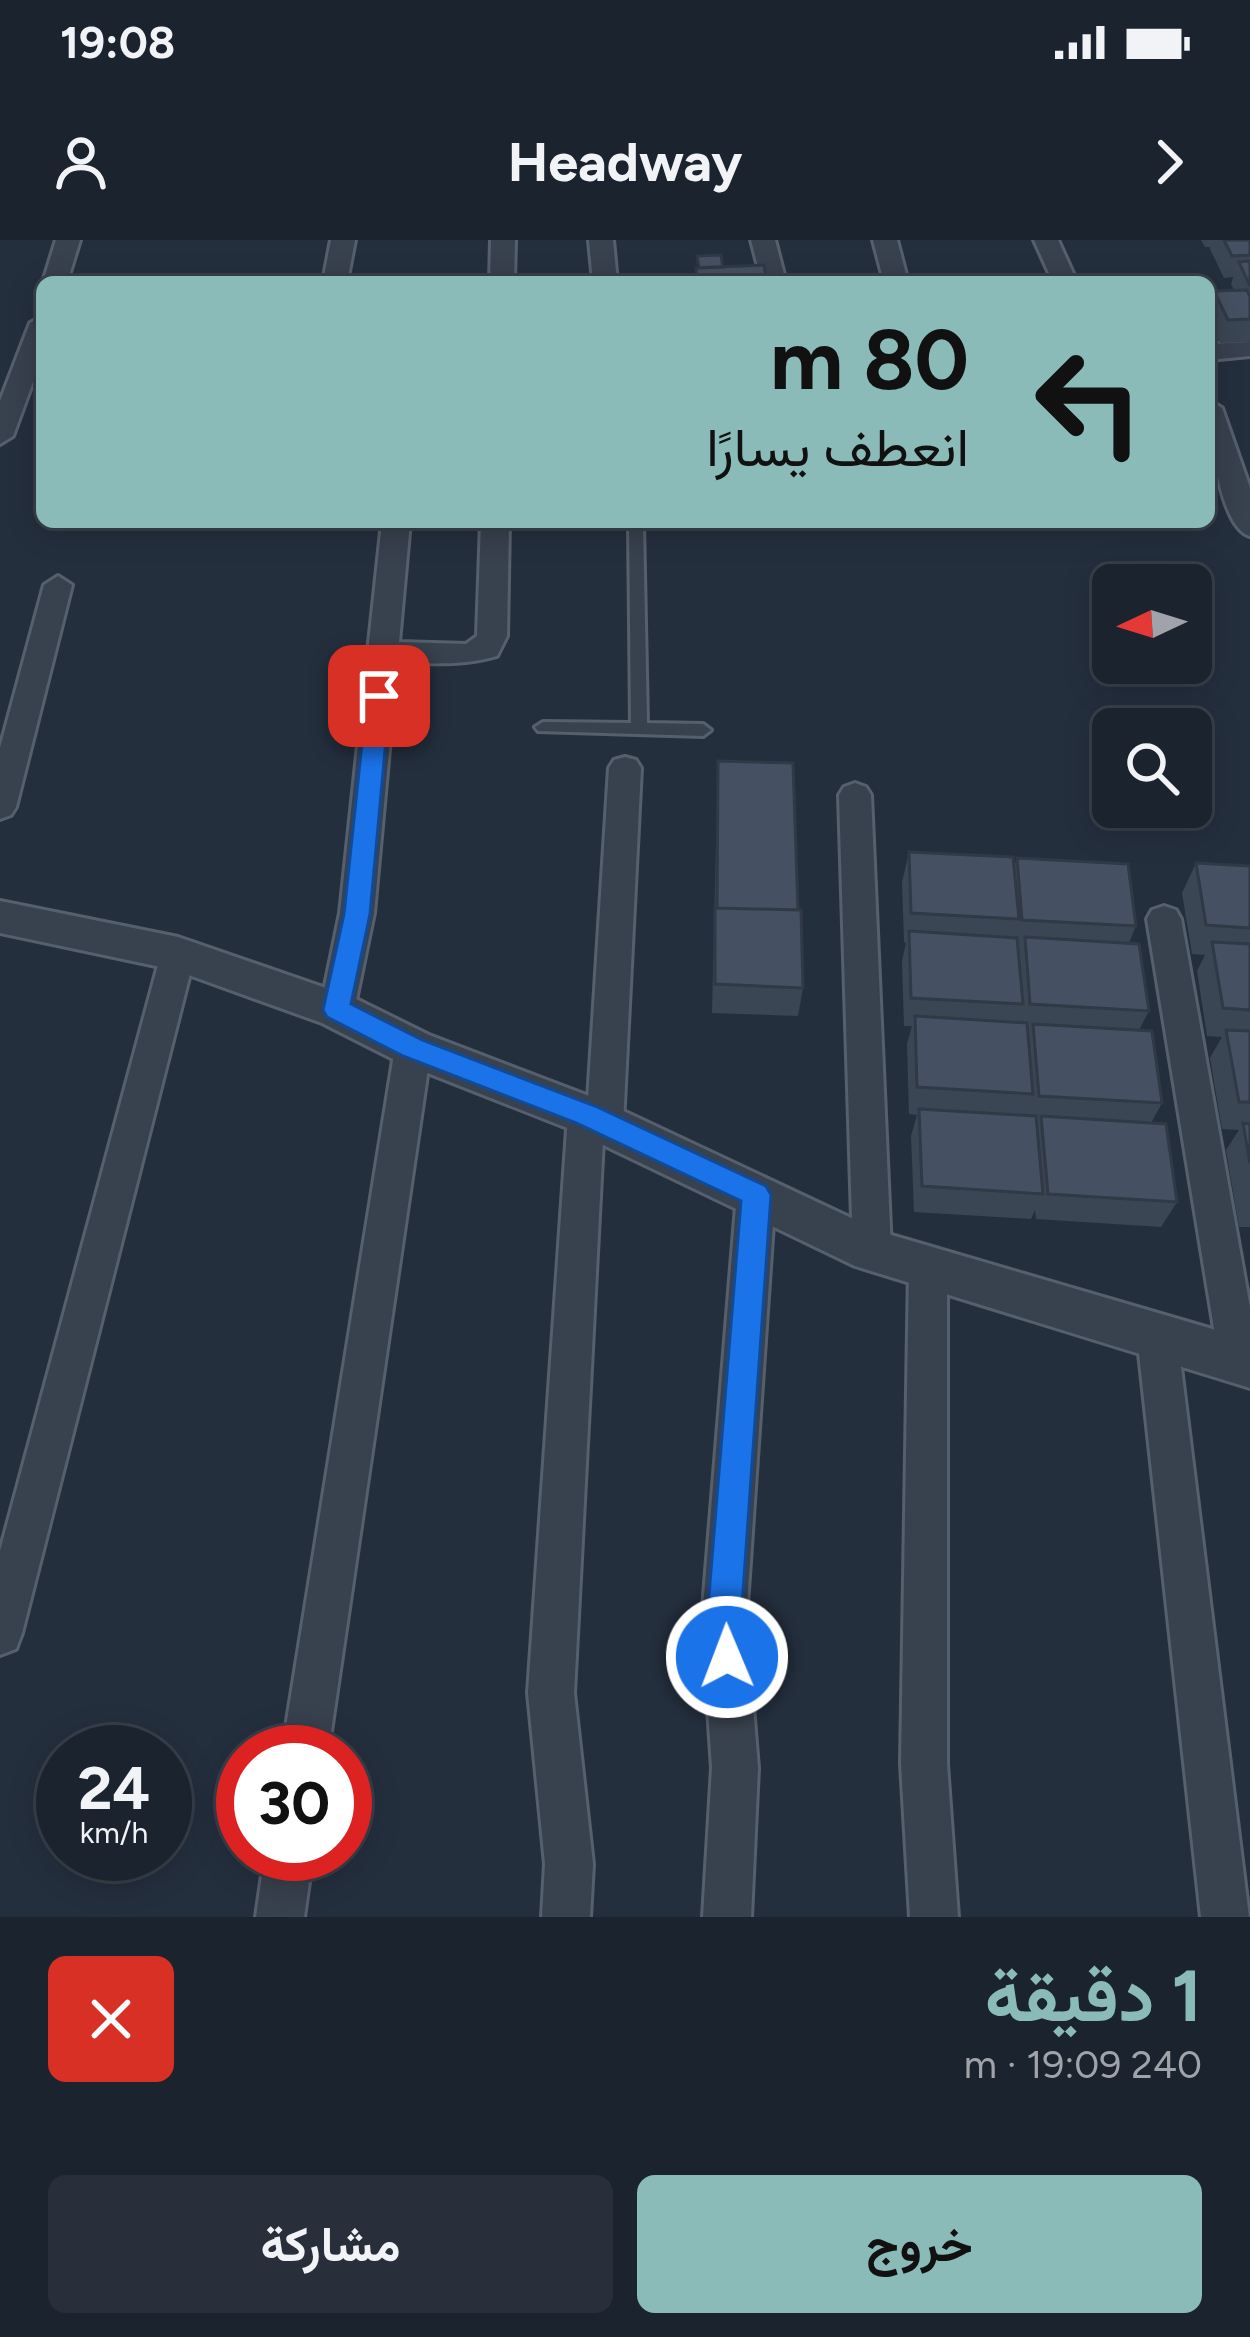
<!DOCTYPE html>
<html lang="ar">
<meta charset="utf-8">
<style>
:root{--surface:#1b232e;--page:#282f3a;--text:#f1f3f6;--muted:#a0a4aa;--line:#39404a;--accent:#8bbbb9}
body{margin:0;font-family:Figtree,Vazirmatn,sans-serif;background:var(--page);color:var(--text);direction:rtl;height:100vh;display:flex;flex-direction:column;font-size:45px;white-space:nowrap}
*{box-sizing:border-box;margin:0}
p{font-size:39px;color:var(--muted)}
.icon{flex:none;width:66px;height:66px;fill:none;stroke:currentColor;stroke-width:2;stroke-linecap:round;stroke-linejoin:round}
.map{position:relative;height:1677px;overflow:hidden;direction:ltr}
.sheet{display:flex;flex-direction:column;background:var(--surface);flex:1}
.sheet>*{flex:none}
.hud{position:absolute;left:36px;top:36px;width:1179px;height:252px;border-radius:18px;box-shadow:0 6px 30px #0003,0 0 0 3px var(--line);direction:rtl;background:#8bbbb9;color:#111;overflow:hidden}
.needle{width:78px;rotate:266deg}
.buttons{position:absolute;left:1092px;top:324px;display:grid;gap:24px}
.buttons a{display:grid;place-items:center;width:120px;height:120px;border-radius:18px;background:var(--surface);box-shadow:0 6px 30px #0003,0 0 0 3px var(--line);font-size:60px}
.speed{position:absolute;left:36px;top:1485px;display:flex;gap:24px;font-size:60px;font-weight:700;text-align:center}
.speed>*{display:grid;place-content:center;width:156px;height:156px;border-radius:50%;background:var(--surface);box-shadow:0 6px 30px #0003,0 0 0 3px var(--line);line-height:1}
.speed small{font-size:30px;font-weight:400}
.speed .limit{border:18px solid #d22;background:#fff;color:#111}
.pin{position:absolute;display:grid;place-items:center;width:102px;height:102px;color:#fff;margin:-51px;border-radius:24px;box-shadow:0 6px 18px #0006}
.me{position:absolute;width:132px;margin:-66px;rotate:359deg;stroke-linejoin:round;filter:drop-shadow(0 0 9px #0008)}
.turn{display:flex;align-items:center;gap:42px;height:252px;padding:0 48px;font-size:54px}
.turn .icon{width:156px;height:156px;stroke-width:2.5}
.turn b{display:block;font-size:84px;line-height:102px}
.round{display:grid;place-items:center;flex:none;width:126px;height:126px;border-radius:18px;background:var(--page)}
.head{display:flex;align-items:center;justify-content:space-between;height:204px;padding:0 48px}
h1{font-size:72px;font-weight:700;line-height:90px;color:var(--accent)}
.button{display:flex;gap:24px;margin-top:auto;padding:24px 48px}
.button a{flex:1;height:138px;border-radius:18px;background:var(--accent);color:#111;font-size:48px;font-weight:700;line-height:138px;text-align:center}
.button a+a{background:var(--page);color:var(--text)}
.status{display:flex;justify-content:space-between;align-items:center;height:84px;padding:0 60px;background:var(--surface);direction:ltr}
.status svg{height:33px;fill:currentColor}
header{display:flex;justify-content:space-between;align-items:center;height:156px;padding:0 48px;background:var(--surface);font-size:54px;font-weight:700}
.map>svg:first-child{display:block}
</style>
<div class="status"><b>19:08</b><svg viewBox="0 0 49 12"><path d="M0 12V9h3v3zM5 12V6h3v6zM10 12V3h3v9zM15 12V0h3v12zM26 1h20v11H26zM47 4h2v5h-2z"/></svg></div>
<header><svg class="icon" aria-label="forward" viewBox="0 0 24 24"><path d="M9 5l7 7-7 7"/></svg>Headway<svg class="icon" aria-label="person" viewBox="0 0 24 24"><circle cx="12" cy="8" r="4"/><path d="M4 21q1-7 8-7t8 7"/></svg></header>
<div class="map">
<svg width="1250" height="1677" viewBox="0 0 1250 1677">
<rect width="100%" height="100%" fill="#242f3e"/>
<g fill="none" stroke-linecap="round" stroke-linejoin="round">
<defs>
<path id="service" d="M 629,282 L 643,282 L 647,483 L 703,484 L 711,490 L 703,496 L 538,491 L 535,487 L 543,482 L 631,483 Z"/>
<path id="minor" d="M 56,0 L 80,0 L 67,42 L 43,42 Z
M 331,0 L 355,0 L 347,42 L 323,42 Z
M 491,0 L 515,0 L 514,42 L 490,42 Z
M 589,0 L 613,0 L 617,42 L 593,42 Z
M 751,0 L 775,0 L 786,42 L 762,42 Z
M 873,0 L 897,0 L 908,42 L 884,42 Z
M 1034,0 L 1058,0 L 1077,42 L 1053,42 Z
M 42,76 L 42,117 L 13,196 L 0,204 L 0,161 L 30,83 Z
M 1250,102 L 1250,116 L 1209,120 L 1209,104 Z
M 1209,160 L 1222,168 L 1250,248 L 1250,296 C 1219,288 1209,189 1209,160 Z
M 382,282 L 410,282 L 399,402 L 466,404 L 477,396 L 481,282 L 509,282 L 507,396 L 497,416 C 464,426 432,423 397,423 L 374,673 L 354,770 L 349,780 L 337,784 L 325,780 L 320,770 L 340,673 Z
M 58,336 L 72,345 L 16,567 L 11,575 L 0,579 L 0,508 L 44,345 Z
M 625,517 L 636,520 L 641,528 L 623,884 L 618,895 L 603,899 L 574,1453 L 593,1624 L 590,1677 L 542,1677 L 545,1624 L 528,1453 L 568,875 L 573,864 L 588,860 L 609,528 L 614,520 Z
M 855,543 L 866,547 L 871,555 L 891,1011 L 886,1023 L 872,1028 L 858,1023 L 853,1011 L 839,555 L 844,547 Z
M 1164,666 L 1176,670 L 1181,679 L 1250,1068 L 1250,1134 L 1239,1138 L 1225,1132 L 1219,1119 L 1147,679 L 1152,670 Z
M 178,700 L 190,704 L 195,714 L 22,1393 L 16,1409 L 0,1415 L 0,1311 L 161,714 L 166,704 Z
M 413,793 L 426,798 L 431,808 L 328,1512 L 282,1512 L 395,808 L 400,798 Z
M 756,937 L 769,942 L 775,954 L 746,1380 L 758,1528 L 751,1677 L 703,1677 L 712,1528 L 702,1380 L 737,954 L 743,942 Z
M 928,1010 L 942,1016 L 947,1028 L 947,1524 L 958,1677 L 910,1677 L 901,1524 L 909,1028 L 914,1016 Z
M 1157,1076 L 1171,1082 L 1177,1095 L 1249,1677 L 1201,1677 L 1137,1095 L 1143,1082 Z
M 265,1614 L 313,1614 L 304,1677 L 256,1677 Z"/>
<path id="tertiary" d="M 0,661 L 178,697 L 352,757 L 429,795 L 602,861 L 881,992 L 1250,1100 L 1250,1148 L 855,1026 L 570,889 L 397,821 L 322,783 L 175,730 L 0,693 Z"/>
</defs>
<use href="#service" stroke="#565f6c" stroke-width="6"/>
<use href="#minor" stroke="#565f6c" stroke-width="6"/>
<use href="#tertiary" stroke="#565f6c" stroke-width="6"/>
<use href="#service" fill="#38414e" fill-rule="evenodd"/>
<use href="#minor" fill="#38414e" fill-rule="evenodd"/>
<use href="#tertiary" fill="#38414e" fill-rule="evenodd"/>
</g>
<path fill="#3b4654" d="M 1201,0 L 1250,0 L 1250,102 L 1220,103 L 1209,79 L 1209,67 L 1214,51 L 1234,50 L 1231,44 L 1233,37 L 1224,38 L 1210,9 L 1210,7 L 1205,7 Z
M 718,521 L 798,670 L 803,748 L 798,776 L 712,773 Z
M 909,612 L 1014,627 L 1017,618 L 1136,686 L 1129,703 L 1149,771 L 1139,790 L 1162,863 L 1151,883 L 1177,962 L 1161,987 L 1036,979 L 1035,970 L 1031,979 L 914,972 L 911,896 L 917,875 L 909,874 L 907,804 L 912,786 L 904,786 L 902,721 L 906,703 L 904,702 L 902,642 Z
M 1196,623 L 1250,626 L 1250,987 L 1239,987 L 1226,910 L 1239,890 L 1222,889 L 1210,818 L 1222,797 L 1207,796 L 1197,731 L 1205,715 L 1192,714 L 1182,653 Z"/>
<path fill="#455162" stroke="#303945" stroke-width="3" d="M 1224,0 L 1250,0 L 1250,15 L 1232,16 Z
M 721,15 L 723,27 L 699,28 L 697,16 Z
M 1250,21 L 1250,46 L 1239,22 Z
M 764,25 L 767,42 L 697,42 L 696,28 Z
M 661,36 L 671,37 L 670,42 L 659,42 Z
M 1247,50 L 1250,57 L 1250,79 L 1228,80 L 1214,51 Z
M 718,521 L 793,523 L 798,670 L 717,668 Z
M 909,612 L 1013,617 L 1019,679 L 911,673 Z
M 1017,618 L 1128,624 L 1136,686 L 1022,680 Z
M 1196,623 L 1250,626 L 1250,688 L 1206,685 Z
M 715,668 L 801,670 L 803,748 L 715,744 Z
M 909,691 L 1017,698 L 1023,764 L 911,758 Z
M 1025,697 L 1139,704 L 1149,771 L 1030,764 Z
M 1212,702 L 1250,704 L 1250,770 L 1223,768 Z
M 915,776 L 1027,783 L 1033,854 L 917,847 Z
M 1033,784 L 1152,791 L 1162,863 L 1039,856 Z
M 1226,790 L 1250,791 L 1250,862 L 1239,862 Z
M 919,869 L 1036,876 L 1043,954 L 922,946 Z
M 1041,876 L 1166,884 L 1177,962 L 1048,954 Z
M 1243,883 L 1250,884 L 1250,923 Z"/>
<path fill="#1a73e8" stroke="#114b97" stroke-width="3" d="M 379,448 L 390,456 L 370,674 L 351,764 L 422,800 L 595,866 L 766,946 L 771,955 L 741,1380 L 744,1417 L 739,1429 L 727,1434 L 715,1429 L 707,1380 L 741,961 L 576,883 L 403,816 L 327,777 L 323,770 L 344,674 L 367,456 Z"/>
</svg>
<div class="buttons">
<a><svg class="needle" viewBox="-14 -14 28 28"><path d="M0-13l5 13h-10z" fill="#e53935"/><path d="M0 13l5-13h-10z" fill="#a0a4aa"/></svg></a>
<a><svg class="icon" aria-label="search" viewBox="0 0 24 24"><circle cx="10" cy="10" r="6"/><path d="M15 15l6 6"/></svg></a>
</div>
<div class="speed"><div>24<small>km/h</small></div><div class="limit">30</div></div>
<div class="pin" style="left:379px;top:456px;background:#d93025"><svg class="icon" aria-label="arrive" viewBox="0 0 24 24"><path d="M6 21V4h12l-3 4 3 4H6"/></svg></div>
<svg class="me" style="left:727px;top:1417px" viewBox="-20 -20 40 40"><circle r="17" fill="#1a73e8" stroke="#fff" stroke-width="3"/><path d="M0-11L8 9 0 5-8 9z" fill="#fff"/></svg>
<div class="hud">
<div class="turn"><svg class="icon" aria-label="left" viewBox="0 0 24 24"><path d="M17 20v-9H6M10 6l-5 5 5 5"/></svg><div><b>80 m</b>انعطف يسارًا</div></div>
</div>
</div>
<section class="sheet">
<div class="head"><div><h1>1 دقيقة</h1><p>240 m · 19:09</p></div><a class="round" style="background:#d93025;color:#fff"><svg class="icon" aria-label="close" viewBox="0 0 24 24"><path d="M6 6l12 12M18 6L6 18"/></svg></a></div>
<div class="button"><a>خروج</a><a>مشاركة</a></div>
</section>
